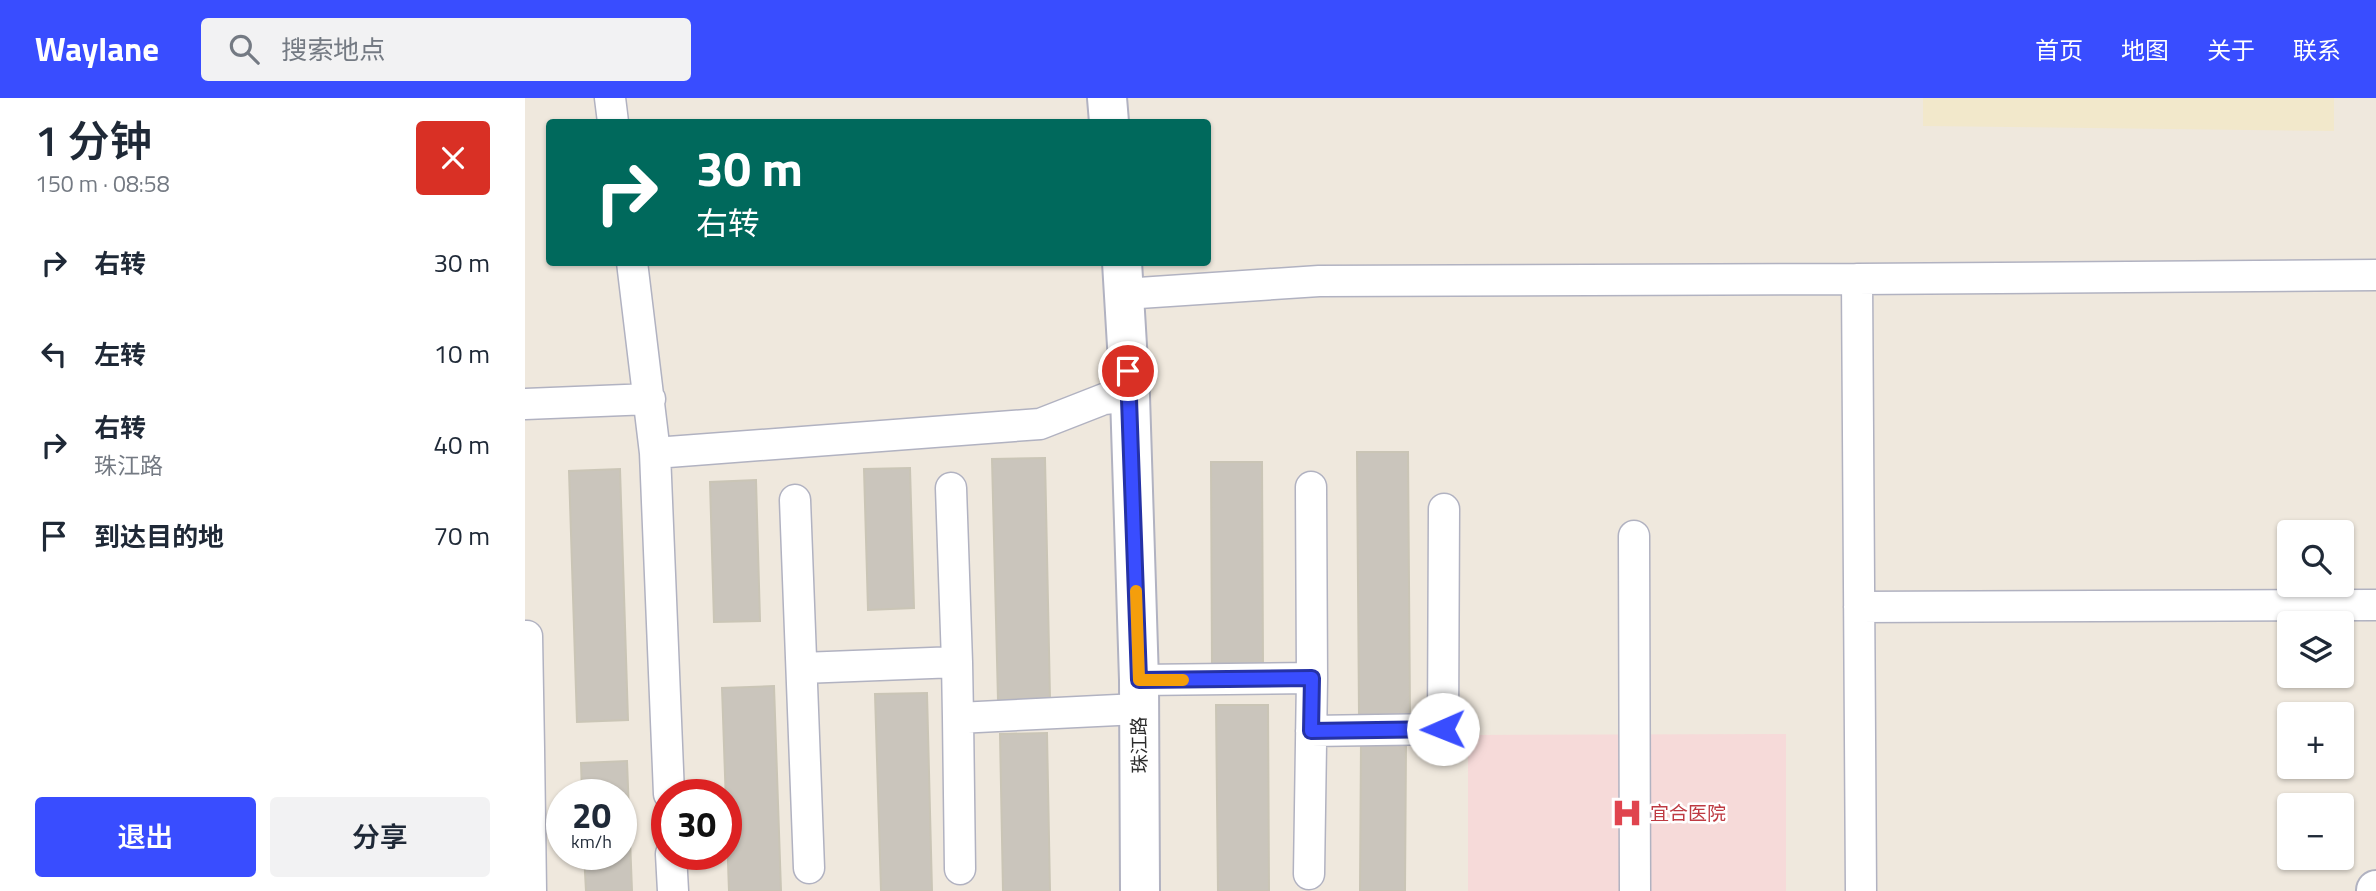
<!DOCTYPE html>
<html lang="zh">
<meta charset="utf-8">
<style>
:root{--surface:#fff;--page:#f2f2f3;--text:#1f2937;--muted:#747a83;--accent:#394dff}
body{margin:0;font-family:"Titillium Web","Noto Sans SC",sans-serif;background:var(--page);color:var(--text);height:100vh;display:flex;flex-direction:column;font-size:26px;white-space:nowrap}
*{box-sizing:border-box;margin:0}
p{font-size:23px;color:var(--muted)}
.icon{flex:none;width:38px;height:38px;fill:none;stroke:currentColor;stroke-width:2;stroke-linecap:round;stroke-linejoin:round}
.map{position:relative;flex:1;overflow:hidden}
.drawer{display:flex;flex-direction:column;background:var(--surface);width:525px}
.drawer>*{flex:none}
.top-card{position:absolute;left:21px;top:21px;width:665px;height:147px;border-radius:7px;box-shadow:0 2px 5px #0004;background:#00695c;color:#fff;overflow:hidden}
.tools{position:absolute;left:1752px;top:422px;display:grid;gap:14px}
.tools a{display:grid;place-items:center;width:77px;height:77px;border-radius:7px;background:var(--surface);box-shadow:0 2px 5px #0004;font-size:35px}
.speed{position:absolute;left:21px;top:681px;display:flex;gap:14px;font-size:35px;font-weight:700;text-align:center}
.speed>*{display:grid;place-content:center;width:91px;height:91px;border-radius:50%;background:var(--surface);box-shadow:0 2px 5px #0004;line-height:1}
.speed small{font-size:18px;font-weight:400}
.speed .limit{border:10px solid #d22;background:#fff;color:#111}
.pin{position:absolute;display:grid;place-items:center;width:60px;height:60px;color:#fff;margin:-30px;border:4px solid #fff;border-radius:50%;box-shadow:0 2px 7px #0007}
.me{position:absolute;width:77px;margin:-38px;rotate:269deg;stroke-linejoin:round;filter:drop-shadow(0 0 5px #0008)}
.turn{display:flex;align-items:center;gap:24px;height:147px;padding:0 35px;font-size:32px}
.turn .icon{width:91px;height:91px;stroke-width:2.5}
.turn b{display:block;font-size:49px;line-height:60px}
.round{display:grid;place-items:center;flex:none;width:74px;height:74px;border-radius:7px;background:var(--page)}
.headline{display:flex;align-items:center;justify-content:space-between;height:119px;padding:0 35px}
h1{font-size:42px;font-weight:600;line-height:52px}
.action{display:flex;gap:14px;margin-top:auto;padding:14px 35px}
.action a{flex:1;height:80px;border-radius:7px;background:var(--accent);color:#fff;font-size:28px;font-weight:600;line-height:80px;text-align:center}
.action a+a{background:var(--page);color:var(--text)}
ul{padding:0;list-style:none}
li{display:flex;align-items:center;gap:21px;height:91px;padding:0 35px}
li div{flex:1}
li b{display:block;font-size:26px}
li em{font-style:normal}
header{display:flex;align-items:center;gap:42px;box-sizing:border-box;height:98px;padding:0 35px;background:var(--accent);color:#fff}
header strong{font-size:33px}
nav{display:flex;gap:38px;margin-inline-start:auto;font-size:24px}
.search{width:490px;height:63px;background:var(--page);display:flex;align-items:center;gap:18px;box-sizing:border-box;padding:0 24px;border-radius:7px;color:var(--muted);font-size:26px}
main{display:flex;flex:1;min-height:0}
.map>svg:first-child{display:block}
</style>
<header>
<strong>Waylane</strong>
<div class="search"><svg class="icon" aria-label="search" viewBox="0 0 24 24"><circle cx="10" cy="10" r="6"/><path d="M15 15l6 6"/></svg>搜索地点</div>
<nav><a>首页</a><a>地图</a><a>关于</a><a>联系</a></nav>
</header>
<main>
<section class="drawer">
<div class="headline"><div><h1>1 分钟</h1><p>150 m · 08:58</p></div><a class="round" style="background:#d93025;color:#fff"><svg class="icon" aria-label="close" viewBox="0 0 24 24"><path d="M6 6l12 12M18 6L6 18"/></svg></a></div>
<ul>
<li><svg class="icon" aria-label="right" viewBox="0 0 24 24"><path d="M7 20v-9h11M14 6l5 5-5 5"/></svg><div><b>右转</b></div><em>30 m</em></li>
<li><svg class="icon" aria-label="left" viewBox="0 0 24 24"><path d="M17 20v-9H6M10 6l-5 5 5 5"/></svg><div><b>左转</b></div><em>10 m</em></li>
<li><svg class="icon" aria-label="right" viewBox="0 0 24 24"><path d="M7 20v-9h11M14 6l5 5-5 5"/></svg><div><b>右转</b><p>珠江路</p></div><em>40 m</em></li>
<li><svg class="icon" aria-label="arrive" viewBox="0 0 24 24"><path d="M6 21V4h12l-3 4 3 4H6"/></svg><div><b>到达目的地</b></div><em>70 m</em></li>
</ul>
<div class="action"><a>退出</a><a>分享</a></div>
</section>
<div class="map">
<svg width="1851" height="793" viewBox="0 0 1851 793">
<rect width="100%" height="100%" fill="#efe8dd"/>
<path fill="#f2e8cb" d="M 1398,0 L 1809,0 L 1809,33 L 1398,28 Z"/>
<path fill="#f6dad9" d="M 1261,636 L 1261,793 L 943,793 L 943,637 Z"/>
<path fill="#cac5bc" stroke="#cac5b6" stroke-width="2" d="M 832,354 L 883,354 L 885,617 L 834,617 Z
M 520,360 L 525,601 L 473,602 L 467,361 Z
M 686,364 L 737,364 L 738,569 L 687,569 Z
M 385,370 L 389,510 L 343,512 L 339,371 Z
M 95,371 L 103,622 L 52,624 L 44,373 Z
M 231,382 L 235,523 L 189,524 L 185,384 Z
M 249,588 L 256,793 L 204,793 L 197,590 Z
M 402,595 L 407,793 L 356,793 L 350,596 Z
M 691,607 L 743,607 L 744,793 L 693,793 Z
M 522,635 L 525,793 L 478,793 L 475,636 Z
M 836,645 L 881,646 L 880,793 L 835,793 Z
M 102,663 L 107,793 L 61,793 L 59,756 L 96,756 L 96,696 L 57,696 L 56,665 Z"/>
<g fill="none" stroke-linecap="round" stroke-linejoin="round">
<defs>
<path id="street" d="M 85,0 L 88,24
M 107,164 L 130,355 L 144,696
M 599,196 L 794,183 L 1332,181
M 0,306 L 125,301
M 130,355 L 515,326 L 579,301 L 605,298
M 786,389 L 787,580
M 426,390 L 432,564
M 270,402 L 284,770
M 1109,438 L 1110,793
M 1334,509 L 1851,507
M 277,570 L 432,564 L 433,620 L 613,611
M 614,582 L 787,580 L 784,776
M 433,620 L 435,771
M 786,633 L 918,631 L 919,411
M 0,651 L 4,651 L 2,538
M 4,651 L 6,793
M 146,756 L 148,793
M 1336,793 L 1332,181 L 1851,177"/>
<path id="secondary" d="M 582,0 L 584,24
M 597,164 L 605,298 L 614,582 L 615,793
M 1851,793 L 1851,792"/>
</defs>
<use href="#street" stroke="#b1b2c1" stroke-width="33"/>
<use href="#secondary" stroke="#b1b2c1" stroke-width="42"/>
<use href="#street" stroke="#fff" stroke-width="30"/>
<use href="#secondary" stroke="#fff" stroke-width="38"/>
</g>
<g fill="none" stroke-linecap="round" stroke-linejoin="round">
<defs>
<path id="route" d="M 603,273 L 614,582 L 787,580 L 786,633 L 918,631"/>
</defs>
<use href="#route" stroke="#2532a6" stroke-width="18"/>
<use href="#route" stroke="#394dff" stroke-width="12"/>
<path stroke="#f59e0b" stroke-width="12" d="M 611,493 L 614,582 L 658,582"/>
</g>
<defs>
<symbol id="hospital-bare" viewBox="-9 -9 18 18"><path d="M-5-5h3v3.5h4V-5h3V5h-3V1.5h-4V5h-3Z" fill="#e0444e" stroke="#fff" stroke-width="2.5" paint-order="stroke"/></symbol>
</defs>
<g fill-rule="evenodd">
<use href="#hospital-bare" x="1080" y="693" width="44" height="44"/>
</g>
<g text-anchor="middle" stroke-width="5" stroke-linejoin="round" paint-order="stroke">
<g font-size="19" fill="#2c2c2c" stroke="#fff">
<text transform="translate(614 647) rotate(-91)" y="7">珠江路</text>
</g>
<g font-size="19" fill="#be3a42" stroke="#fff" text-anchor="start">
<text x="1125" y="722">宜合医院</text>
</g>
</g>
</svg>
<div class="tools">
<a><svg class="icon" aria-label="search" viewBox="0 0 24 24"><circle cx="10" cy="10" r="6"/><path d="M15 15l6 6"/></svg></a>
<a><svg class="icon" aria-label="layers" viewBox="0 0 24 24"><path d="M12 4l9 5-9 5-9-5zM3 14l9 5 9-5"/></svg></a>
<a>+</a>
<a>−</a>
</div>
<div class="speed"><div>20<small>km/h</small></div><div class="limit">30</div></div>
<div class="pin" style="left:603px;top:273px;background:#d93025"><svg class="icon" aria-label="arrive" viewBox="0 0 24 24"><path d="M6 21V4h12l-3 4 3 4H6"/></svg></div>
<svg class="me" style="left:918px;top:631px" viewBox="-20 -20 40 40"><circle r="19" fill="#fff"/><path d="M0-13L10 11 0 6-10 11z" fill="#394dff"/></svg>
<div class="top-card">
<div class="turn"><svg class="icon" aria-label="right" viewBox="0 0 24 24"><path d="M7 20v-9h11M14 6l5 5-5 5"/></svg><div><b>30 m</b>右转</div></div>
</div>
</div>
</main>
